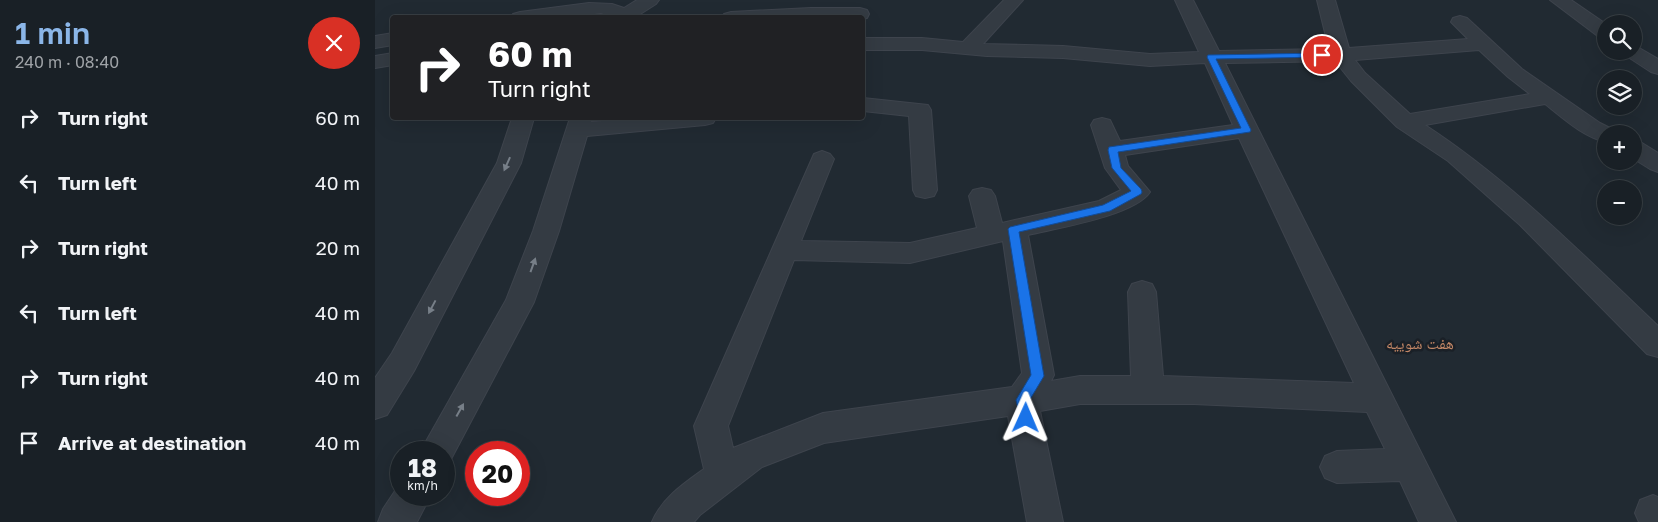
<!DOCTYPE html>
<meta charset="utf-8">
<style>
:root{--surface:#192026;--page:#22282e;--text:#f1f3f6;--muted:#9fa3a7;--line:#373e43;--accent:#8bb6e8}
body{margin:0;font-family:"Golos Text","Noto Naskh Arabic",sans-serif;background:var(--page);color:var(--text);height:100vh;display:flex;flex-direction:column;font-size:19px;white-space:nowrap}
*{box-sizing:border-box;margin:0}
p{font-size:16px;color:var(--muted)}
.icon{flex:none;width:28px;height:28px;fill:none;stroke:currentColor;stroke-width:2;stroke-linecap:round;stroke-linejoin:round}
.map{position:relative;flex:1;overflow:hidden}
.sheet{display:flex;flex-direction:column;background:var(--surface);width:375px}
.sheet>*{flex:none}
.top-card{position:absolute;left:15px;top:15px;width:475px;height:105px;border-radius:5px;box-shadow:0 5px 20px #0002,0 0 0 1px var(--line);background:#202124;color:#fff;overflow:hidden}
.buttons{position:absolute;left:1222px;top:15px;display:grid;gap:10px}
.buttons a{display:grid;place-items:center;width:45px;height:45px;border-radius:50%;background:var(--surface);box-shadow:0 5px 20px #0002,0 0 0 1px var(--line);font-size:25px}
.speed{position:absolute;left:15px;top:441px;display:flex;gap:10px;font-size:25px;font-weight:700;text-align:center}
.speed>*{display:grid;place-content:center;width:65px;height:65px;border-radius:50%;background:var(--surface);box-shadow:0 5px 20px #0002,0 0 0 1px var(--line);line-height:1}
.speed small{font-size:12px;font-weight:400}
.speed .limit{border:8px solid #d22;background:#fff;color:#111}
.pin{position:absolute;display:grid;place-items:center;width:42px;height:42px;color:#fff;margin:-21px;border:2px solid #fff;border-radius:50%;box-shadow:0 1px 5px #0007}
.me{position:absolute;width:55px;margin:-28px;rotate:1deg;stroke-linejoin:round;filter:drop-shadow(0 0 4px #0008)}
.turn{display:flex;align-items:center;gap:18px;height:105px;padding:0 15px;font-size:22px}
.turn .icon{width:65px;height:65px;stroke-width:2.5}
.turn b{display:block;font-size:35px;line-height:42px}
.round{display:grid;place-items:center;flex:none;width:52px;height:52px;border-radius:26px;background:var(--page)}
.headline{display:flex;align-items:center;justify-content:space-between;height:85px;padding:0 15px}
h1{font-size:30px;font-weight:600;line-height:38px;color:var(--accent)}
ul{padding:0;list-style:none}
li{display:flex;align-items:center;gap:15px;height:65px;padding:0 15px}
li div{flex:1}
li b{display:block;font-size:19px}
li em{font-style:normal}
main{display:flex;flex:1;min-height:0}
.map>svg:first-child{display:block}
</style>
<main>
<section class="sheet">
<div class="headline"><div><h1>1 min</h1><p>240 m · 08:40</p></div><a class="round" style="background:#d93025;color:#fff"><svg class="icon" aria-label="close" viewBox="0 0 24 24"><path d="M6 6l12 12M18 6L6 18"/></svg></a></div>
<ul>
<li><svg class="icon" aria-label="right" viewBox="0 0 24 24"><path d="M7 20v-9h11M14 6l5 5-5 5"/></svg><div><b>Turn right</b></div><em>60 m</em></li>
<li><svg class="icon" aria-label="left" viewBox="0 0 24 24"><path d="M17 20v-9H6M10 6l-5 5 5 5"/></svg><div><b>Turn left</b></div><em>40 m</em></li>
<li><svg class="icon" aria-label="right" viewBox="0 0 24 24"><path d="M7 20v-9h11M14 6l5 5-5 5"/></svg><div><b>Turn right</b></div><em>20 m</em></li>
<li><svg class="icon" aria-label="left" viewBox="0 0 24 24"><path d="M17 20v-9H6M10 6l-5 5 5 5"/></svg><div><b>Turn left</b></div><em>40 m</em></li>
<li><svg class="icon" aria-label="right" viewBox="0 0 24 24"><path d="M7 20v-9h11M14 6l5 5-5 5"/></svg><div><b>Turn right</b></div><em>40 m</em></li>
<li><svg class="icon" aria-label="arrive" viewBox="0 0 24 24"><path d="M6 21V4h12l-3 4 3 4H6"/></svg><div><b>Arrive at destination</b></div><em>40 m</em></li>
</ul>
</section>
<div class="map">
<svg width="1283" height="522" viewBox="0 0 1283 522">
<rect width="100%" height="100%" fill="#212a32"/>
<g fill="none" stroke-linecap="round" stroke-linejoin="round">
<defs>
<path id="minor" d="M 262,0 L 284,0 L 281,4 L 259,18 L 239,18 L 226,13 L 192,18 L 136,18 L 138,14 L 145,12 L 214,3 L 237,4 L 249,8 Z
M 629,0 L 648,0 L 608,44 L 688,46 L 775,54 L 824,52 L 800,0 L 818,0 L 844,51 L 954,49 L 942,0 L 960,0 L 974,48 L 1093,39 L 1076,22 L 1078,18 L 1085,16 L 1092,18 L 1147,69 L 1225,123 L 1239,130 L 1242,134 L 1231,134 L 1231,142 C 1208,137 1188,118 1170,104 L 1050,125 C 1136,181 1209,256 1283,326 L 1283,357 L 1272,354 L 1145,225 L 1073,161 L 1022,127 L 976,81 L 960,61 L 850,63 L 1081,522 L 1044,522 L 1025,481 L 962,483 L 950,478 L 945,467 L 950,456 L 962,451 L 1010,449 L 992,412 L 819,404 L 705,404 L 665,411 L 688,522 L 652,522 L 633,416 L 449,443 L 387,467 L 325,515 L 319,522 L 277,522 C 287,498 308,484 329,469 L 319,426 L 439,154 L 447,151 L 455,154 L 459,159 L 426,241 L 535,243 L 602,228 L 594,196 L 598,190 L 607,188 L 616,190 L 620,196 L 627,223 L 724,201 L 746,190 L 730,168 L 716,125 L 719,120 L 727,118 L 735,120 L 745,141 L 858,125 L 830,63 L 775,66 L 688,58 L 612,56 L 547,50 L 488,50 L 488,38 L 547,38 L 588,42 ZM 1104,50 L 1133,77 L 1155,94 L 1035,114 L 990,73 L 980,60 ZM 864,138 L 979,383 L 788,376 L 781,292 L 777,284 L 767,281 L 757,284 L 753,292 L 756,376 L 705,376 L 676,381 L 679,375 L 653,235 C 682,228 759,216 775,192 L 753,166 L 750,155 ZM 628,241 L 647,373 L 637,387 L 448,413 L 358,448 L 353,426 L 419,260 L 535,263 Z
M 1175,0 L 1196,0 L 1231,24 L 1231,39 L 1224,37 Z
M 436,8 L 485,8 L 492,10 L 494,14 L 492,18 L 488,19 L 347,18 L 349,14 L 356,12 Z
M 18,33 L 18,45 L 0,48 L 0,36 Z
M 1259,45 L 1283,59 L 1283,74 L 1276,72 L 1250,55 L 1247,51 L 1259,51 Z
M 18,53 L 18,65 L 0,68 L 0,56 Z
M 488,98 L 553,105 L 556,110 L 562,190 L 559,196 L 550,198 L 541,196 L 538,190 L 534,116 L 488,111 Z
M 137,118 L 159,118 L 146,163 L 39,371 L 12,415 L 0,419 L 0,378 L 17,353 L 122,163 Z
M 195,118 L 217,118 L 216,122 L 263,118 L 341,118 L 338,123 L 330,125 L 212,136 L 184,231 L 159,302 L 74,463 L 69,465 L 69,452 L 45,452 L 131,300 L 158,231 Z
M 1259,141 L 1267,143 L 1283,153 L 1283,172 L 1275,169 L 1259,159 Z
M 26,482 L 26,495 L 56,495 L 42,522 L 3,522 L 8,509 Z
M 1278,495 L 1283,497 L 1283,522 L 1264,522 L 1260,513 L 1265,500 Z"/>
</defs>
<use href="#minor" stroke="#3e444d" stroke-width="2"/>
<use href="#minor" fill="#343b43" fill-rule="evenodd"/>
</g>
<defs><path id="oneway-solid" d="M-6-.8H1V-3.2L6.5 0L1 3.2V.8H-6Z" transform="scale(1.25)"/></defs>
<g fill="#777f88">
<use href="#oneway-solid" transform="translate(132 164) rotate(114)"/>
<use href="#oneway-solid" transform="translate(158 265) rotate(-70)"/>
<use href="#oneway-solid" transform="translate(57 307) rotate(118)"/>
<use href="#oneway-solid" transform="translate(85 410) rotate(-61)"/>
</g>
<path fill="#1a73e8" stroke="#114b97" d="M 947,53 L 950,53 L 950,57 L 841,59 L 876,130 L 875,132 L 743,152 L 746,168 L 766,189 L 767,192 L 766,194 L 735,211 L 644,232 L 669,376 L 654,401 L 657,418 L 655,422 L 651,424 L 646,422 L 641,400 L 656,375 L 633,229 L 635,227 L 728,205 L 756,191 L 737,168 L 733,150 L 734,147 L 866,128 L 832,57 L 833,55 Z"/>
<g text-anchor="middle" stroke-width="5" stroke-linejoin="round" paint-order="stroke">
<g font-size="16" fill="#c38766" stroke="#1a2027">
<text x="1045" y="349">هفت شوییه</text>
</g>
</g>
</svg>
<div class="buttons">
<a><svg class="icon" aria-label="search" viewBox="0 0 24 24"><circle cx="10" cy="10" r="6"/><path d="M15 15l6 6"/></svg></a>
<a><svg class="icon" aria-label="layers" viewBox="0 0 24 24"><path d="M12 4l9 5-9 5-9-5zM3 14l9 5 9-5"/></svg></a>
<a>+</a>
<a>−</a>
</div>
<div class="speed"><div>18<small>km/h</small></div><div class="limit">20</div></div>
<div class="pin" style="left:947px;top:55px;background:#d93025"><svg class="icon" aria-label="arrive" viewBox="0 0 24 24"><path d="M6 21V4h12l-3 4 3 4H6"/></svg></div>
<svg class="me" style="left:651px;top:418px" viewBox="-20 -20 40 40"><path d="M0-17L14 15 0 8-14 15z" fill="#1a73e8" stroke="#fff" stroke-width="4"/></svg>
<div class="top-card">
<div class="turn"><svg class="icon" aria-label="right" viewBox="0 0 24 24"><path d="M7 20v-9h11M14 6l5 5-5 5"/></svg><div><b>60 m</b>Turn right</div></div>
</div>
</div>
</main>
